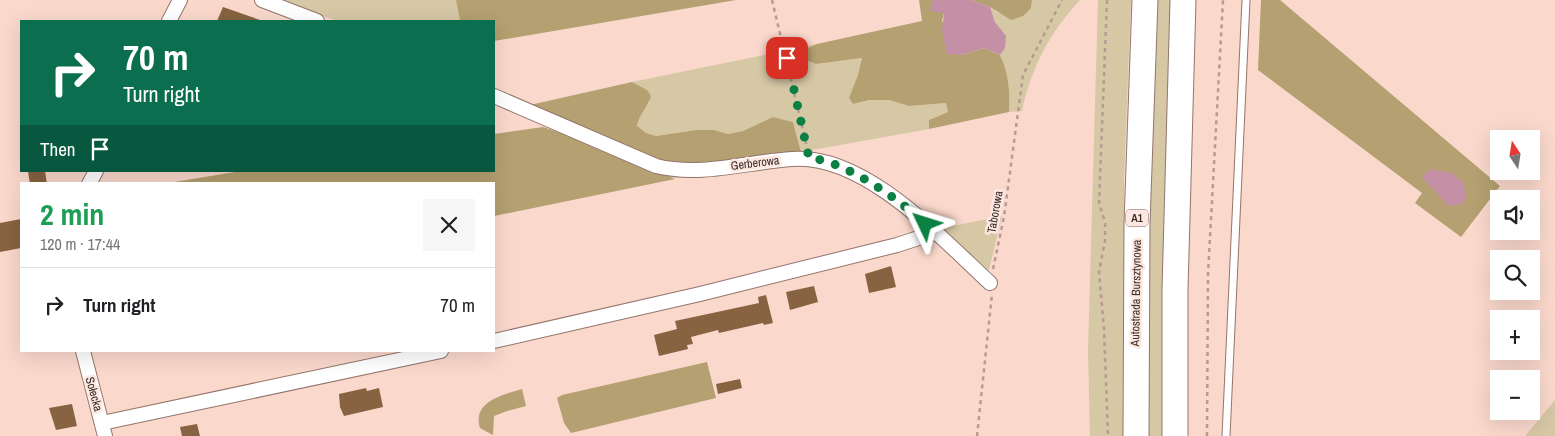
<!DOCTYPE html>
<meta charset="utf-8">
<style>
:root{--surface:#fff;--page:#f6f6f6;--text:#202124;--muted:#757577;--line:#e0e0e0}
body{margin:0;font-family:"Archivo Narrow",sans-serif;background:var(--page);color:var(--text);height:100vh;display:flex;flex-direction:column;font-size:19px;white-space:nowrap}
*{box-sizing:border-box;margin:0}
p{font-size:16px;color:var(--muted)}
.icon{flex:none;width:28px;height:28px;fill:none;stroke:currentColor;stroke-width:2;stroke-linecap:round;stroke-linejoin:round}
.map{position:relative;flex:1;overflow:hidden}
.details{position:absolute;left:20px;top:182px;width:475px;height:170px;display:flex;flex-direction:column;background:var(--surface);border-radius:0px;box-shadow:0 5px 20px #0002}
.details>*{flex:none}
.banner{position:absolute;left:20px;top:20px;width:475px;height:152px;border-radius:0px;box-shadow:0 5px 20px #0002;background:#0b6e4f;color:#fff;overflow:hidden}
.needle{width:32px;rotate:348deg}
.fabs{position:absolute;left:1490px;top:130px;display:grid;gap:10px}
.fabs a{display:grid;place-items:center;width:50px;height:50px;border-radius:0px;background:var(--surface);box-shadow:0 5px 20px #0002;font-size:25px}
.pin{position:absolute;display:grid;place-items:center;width:42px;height:42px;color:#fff;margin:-21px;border-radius:10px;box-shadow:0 2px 8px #0006}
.me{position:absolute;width:55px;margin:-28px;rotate:311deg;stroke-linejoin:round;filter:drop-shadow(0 0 4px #0008)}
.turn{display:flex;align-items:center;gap:18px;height:105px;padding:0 20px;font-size:22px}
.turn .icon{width:65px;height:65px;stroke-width:2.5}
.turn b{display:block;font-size:35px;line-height:42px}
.then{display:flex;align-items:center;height:48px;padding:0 20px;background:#0003;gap:10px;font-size:19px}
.round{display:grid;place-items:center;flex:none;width:52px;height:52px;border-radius:0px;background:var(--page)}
.headline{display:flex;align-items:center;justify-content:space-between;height:85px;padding:0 20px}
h1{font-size:30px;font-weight:700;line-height:38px;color:#1e9e55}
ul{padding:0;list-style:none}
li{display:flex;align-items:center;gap:15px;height:75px;padding:0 20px;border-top:1px solid var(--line)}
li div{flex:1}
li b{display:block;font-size:19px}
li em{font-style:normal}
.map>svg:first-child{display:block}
</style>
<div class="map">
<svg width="1555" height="436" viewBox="0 0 1555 436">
<rect width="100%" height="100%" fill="#fad8cc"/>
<path fill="#d6c7a5" d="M 282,0 L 456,0 L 460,21 L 336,21 Z
M 1032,0 L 1080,0 C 1050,32 1031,68 1022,111 L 1009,112 C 1010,91 1009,74 1000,55 L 1005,48 C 1001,32 994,22 990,7 L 998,13 L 1031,8 Z
M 1098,0 L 1131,0 L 1124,178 L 1123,436 L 1090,436 L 1088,351 Z
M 1153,0 L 1176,0 L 1166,436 L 1144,436 Z
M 817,44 L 794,55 L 816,64 L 862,58 L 853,104 L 869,100 L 889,100 L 909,106 L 946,103 L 948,112 L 929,120 L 929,129 L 801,152 L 793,122 L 773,117 L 743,131 L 728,134 L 714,130 L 696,130 L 656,136 L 646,133 L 637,127 L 639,116 L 649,103 L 647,90 L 632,82 Z
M 1002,216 L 988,274 L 938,229 Z
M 1555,400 L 1555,436 L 1525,436 Z"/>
<path fill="#b4a070" d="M 456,0 L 736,0 L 494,41 L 494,21 L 460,21 Z
M 919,0 L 933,0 L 944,13 L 942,21 L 962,55 L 984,48 L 1000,55 C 1009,74 1010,91 1009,112 L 929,129 L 929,120 L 948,112 L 946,103 L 909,106 L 889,100 L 869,100 L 853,104 L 849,98 L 858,75 L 862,58 L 816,64 L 793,55 L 817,44 L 922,21 Z
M 971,0 L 1032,0 L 1031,8 L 1023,16 L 1011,20 L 990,7 Z
M 1261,0 L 1280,0 L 1500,186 L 1461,237 L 1415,203 L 1422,193 L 1258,70 Z
M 632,82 L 647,90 L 651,96 C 648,107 639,114 637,126 L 646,133 L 656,136 L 696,130 L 714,130 L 728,134 L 743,131 L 773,117 L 793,122 L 801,152 L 760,159 L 695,166 L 658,161 L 530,105 Z
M 543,127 L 587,142 L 675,179 L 494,216 L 494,184 L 162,184 L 241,171 L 494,171 L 494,134 Z
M 707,362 L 716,398 L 571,433 L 564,423 L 557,398 L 562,395 Z
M 522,389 L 526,406 L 507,411 L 494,416 L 493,435 L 480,428 C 472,402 502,395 522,389 Z"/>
<path fill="#c390a6" d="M 933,0 L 971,0 L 990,7 L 995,22 L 1006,36 L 1005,48 L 1000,55 L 984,48 L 962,55 L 947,54 L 942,31 L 944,13 L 930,11 Z
M 1430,169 L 1452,173 L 1464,183 L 1466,195 L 1463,204 L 1448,206 L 1422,177 Z"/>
<path fill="#886341" d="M 223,7 L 260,20 L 260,21 L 217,21 Z
M 28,171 L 45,171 L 47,184 L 30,184 Z
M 21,219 L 21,248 L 0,252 L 0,223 Z
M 891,266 L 896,287 L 869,293 L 865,274 Z
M 814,286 L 818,302 L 790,310 L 786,292 Z
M 766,295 L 773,323 L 764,325 L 763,323 L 719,333 L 718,330 L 691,337 L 693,344 L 687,345 L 688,349 L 659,356 L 654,335 L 677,329 L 675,321 L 759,303 L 758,297 Z
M 740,379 L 742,388 L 718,394 L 716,384 Z
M 366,388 L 367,391 L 379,388 L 383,407 L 344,416 L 340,407 L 339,394 Z
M 72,404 L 77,426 L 56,430 L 49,408 Z
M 197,424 L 200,436 L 182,436 L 180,427 Z"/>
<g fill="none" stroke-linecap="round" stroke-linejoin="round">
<defs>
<path id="service" d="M 1226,436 L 1246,0"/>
<path id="minor" d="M 262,0 L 317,21
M 169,21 L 180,0
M 494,96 L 656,166 C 701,177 747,162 792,159 C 864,153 941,238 990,283
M 89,184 L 96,171
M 494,341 L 700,294 L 897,245 L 934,233
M 83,351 L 105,436
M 102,423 L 441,351"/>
<path id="motorway" d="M 1136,436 L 1137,223 L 1145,0
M 1175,436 L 1175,290 L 1183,0"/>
</defs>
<use href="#service" stroke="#93756b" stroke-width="9"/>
<use href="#minor" stroke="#93756b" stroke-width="16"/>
<use href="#motorway" stroke="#93756b" stroke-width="27"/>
<path stroke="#b69b92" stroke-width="2.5" stroke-dasharray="4 4" stroke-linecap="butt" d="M 772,0 L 807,147
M 1107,0 L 1099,203 L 1105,222 L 1105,241 L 1099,272 L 1104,329 L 1108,436
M 993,269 L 1004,217 L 1023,75 L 1062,0
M 977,436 L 992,294
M 1207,436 L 1208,274 L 1223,0"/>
<use href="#service" stroke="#fff" stroke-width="7"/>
<use href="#minor" stroke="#fff" stroke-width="14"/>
<use href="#motorway" stroke="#fff" stroke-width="25"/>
</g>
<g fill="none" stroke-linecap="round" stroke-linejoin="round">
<path stroke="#0b8043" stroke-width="9" stroke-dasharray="0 16.2" d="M 787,58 L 809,158 C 843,160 901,200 925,224"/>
</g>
<g text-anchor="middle" stroke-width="5" stroke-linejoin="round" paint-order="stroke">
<rect fill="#fde8e1" stroke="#746460" stroke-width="1" x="1126" y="209.5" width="22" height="17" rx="4"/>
<g font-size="11" font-weight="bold" fill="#392c28">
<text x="1137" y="222">A1</text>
</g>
<g font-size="12" fill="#392c28" stroke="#fde8e1">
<text transform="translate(755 163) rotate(-7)" y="4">Gerberowa</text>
<text transform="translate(995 212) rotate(-80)" y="4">Taborowa</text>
<text transform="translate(1136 293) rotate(-89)" y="4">Autostrada Bursztynowa</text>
<text transform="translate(94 394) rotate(75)" y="4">Sołecka</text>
</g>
</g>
</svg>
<div class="fabs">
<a><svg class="needle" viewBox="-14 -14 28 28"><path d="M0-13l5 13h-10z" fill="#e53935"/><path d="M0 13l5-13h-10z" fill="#757577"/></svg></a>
<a><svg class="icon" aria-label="sound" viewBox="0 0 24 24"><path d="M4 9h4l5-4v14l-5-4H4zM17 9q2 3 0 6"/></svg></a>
<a><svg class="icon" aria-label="search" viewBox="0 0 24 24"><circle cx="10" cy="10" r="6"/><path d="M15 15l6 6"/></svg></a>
<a>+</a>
<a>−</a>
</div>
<div class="pin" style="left:787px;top:58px;background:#d93025"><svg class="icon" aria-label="arrive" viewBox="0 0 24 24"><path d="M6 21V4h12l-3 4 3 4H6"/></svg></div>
<svg class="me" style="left:925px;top:224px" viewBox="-20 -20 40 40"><path d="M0-17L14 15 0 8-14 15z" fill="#0b8043" stroke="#fff" stroke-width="4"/></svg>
<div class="banner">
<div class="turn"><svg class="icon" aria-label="right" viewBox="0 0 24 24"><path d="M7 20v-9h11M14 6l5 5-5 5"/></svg><div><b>70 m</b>Turn right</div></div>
<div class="then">Then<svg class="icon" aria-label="arrive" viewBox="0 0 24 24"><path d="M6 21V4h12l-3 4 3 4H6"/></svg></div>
</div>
<section class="details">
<div class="headline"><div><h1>2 min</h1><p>120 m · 17:44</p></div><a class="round"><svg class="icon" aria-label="close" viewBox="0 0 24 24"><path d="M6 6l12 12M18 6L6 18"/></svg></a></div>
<ul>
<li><svg class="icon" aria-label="right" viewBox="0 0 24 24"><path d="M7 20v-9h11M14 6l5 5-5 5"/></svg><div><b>Turn right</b></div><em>70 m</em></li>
</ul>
</section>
</div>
